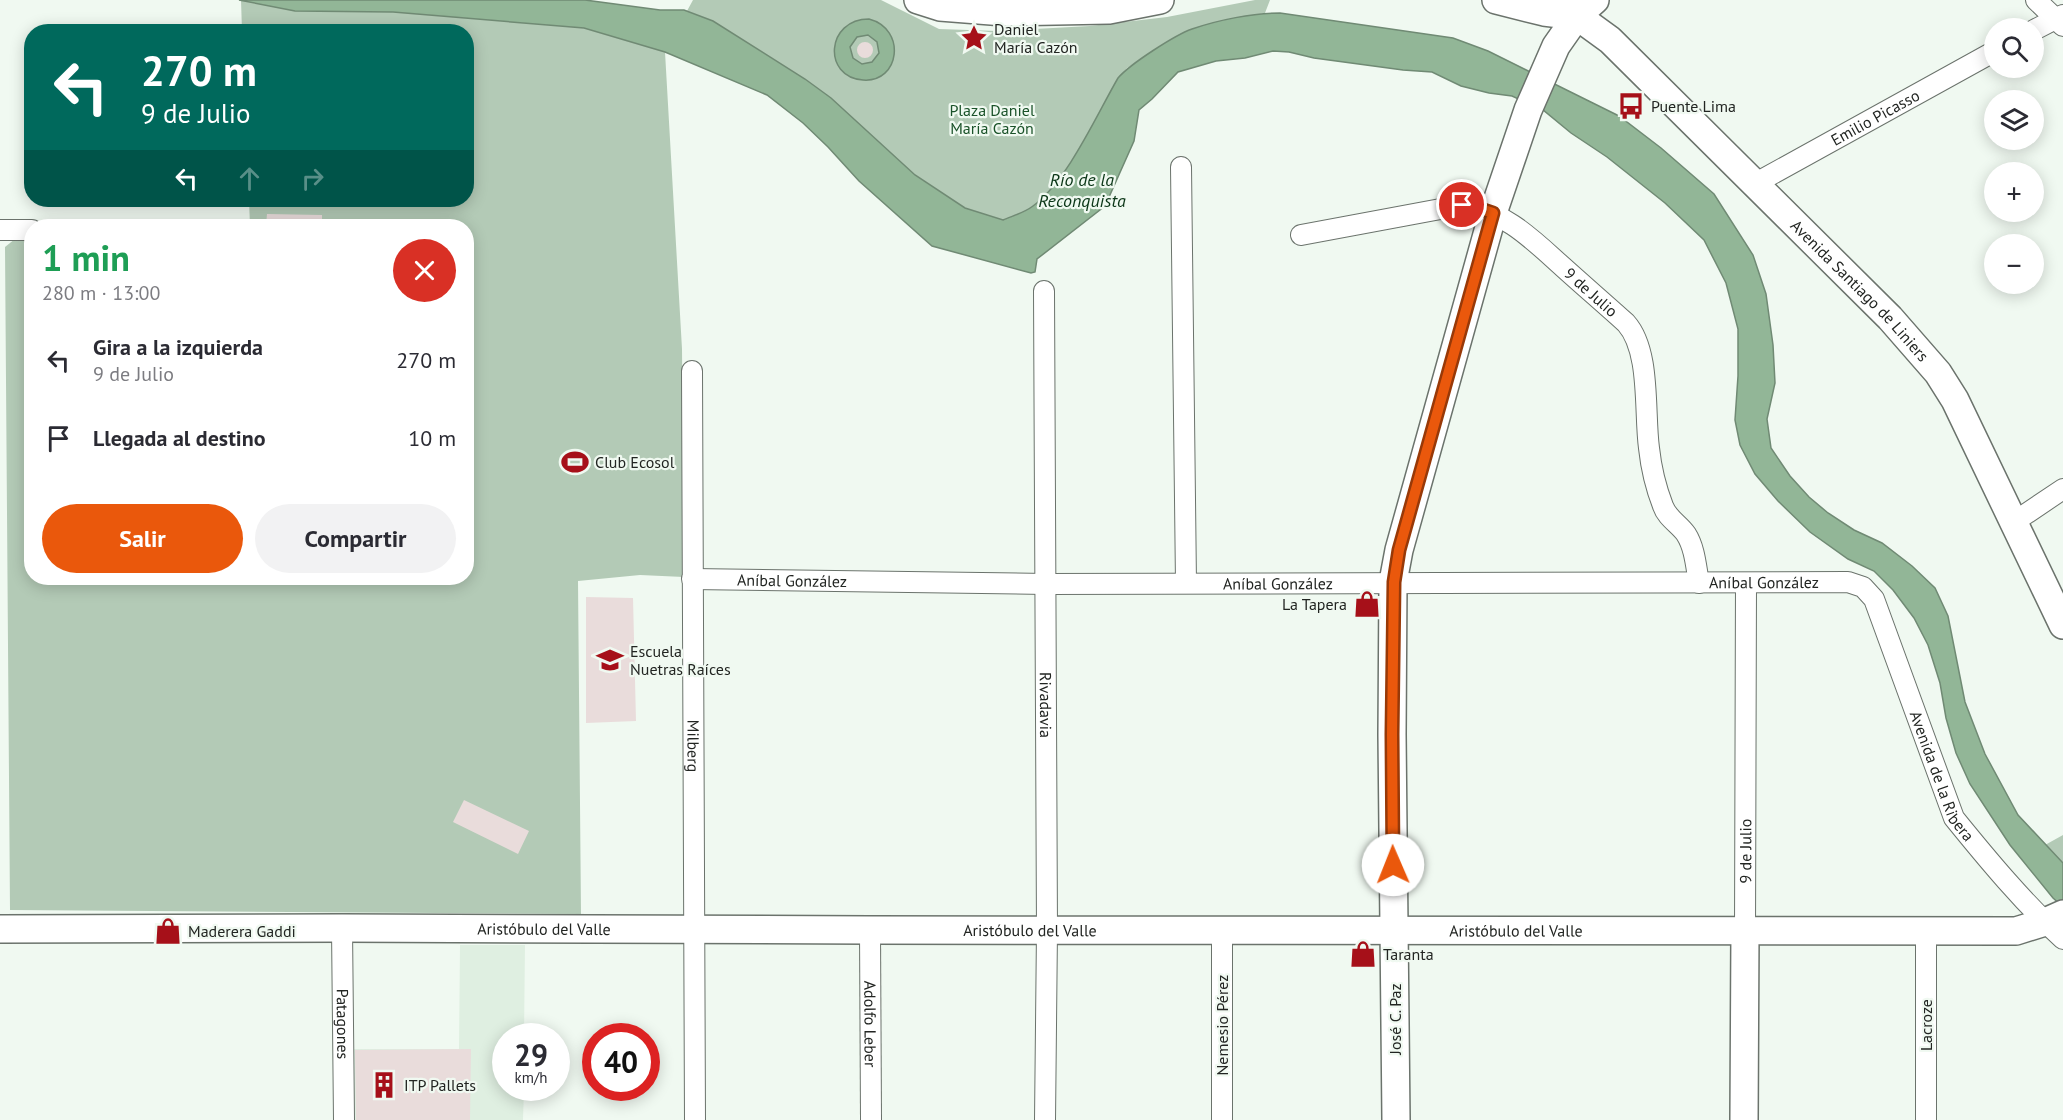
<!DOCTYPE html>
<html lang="es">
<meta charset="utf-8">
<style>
:root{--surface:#fff;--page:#f2f2f3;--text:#2b2b33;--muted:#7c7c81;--accent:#ea580c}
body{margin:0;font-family:"PT Sans",sans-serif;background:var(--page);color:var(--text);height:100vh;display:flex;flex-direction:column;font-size:22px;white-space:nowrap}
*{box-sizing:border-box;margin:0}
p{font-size:20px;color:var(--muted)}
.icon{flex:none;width:33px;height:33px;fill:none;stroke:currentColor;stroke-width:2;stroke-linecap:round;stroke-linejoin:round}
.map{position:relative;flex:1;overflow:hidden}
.panel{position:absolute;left:24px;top:219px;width:450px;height:366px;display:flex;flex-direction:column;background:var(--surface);border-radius:24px;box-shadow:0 3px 15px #0003}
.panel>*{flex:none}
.banner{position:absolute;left:24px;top:24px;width:450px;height:183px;border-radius:24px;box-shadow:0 3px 15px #0003;background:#00695c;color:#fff;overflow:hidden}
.fabs{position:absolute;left:1984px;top:18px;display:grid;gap:12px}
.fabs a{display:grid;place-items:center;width:60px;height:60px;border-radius:50%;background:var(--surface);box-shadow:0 3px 15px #0003;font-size:30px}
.speed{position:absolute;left:492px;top:1023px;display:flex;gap:12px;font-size:30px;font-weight:700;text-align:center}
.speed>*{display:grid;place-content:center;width:78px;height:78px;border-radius:50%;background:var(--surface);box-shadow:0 3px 15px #0003;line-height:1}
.speed small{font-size:15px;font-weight:400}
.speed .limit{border:9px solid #d22;background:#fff;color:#111}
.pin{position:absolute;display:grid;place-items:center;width:51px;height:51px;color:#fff;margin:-26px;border:3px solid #fff;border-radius:50%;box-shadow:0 2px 6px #0007}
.me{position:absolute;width:66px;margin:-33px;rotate:359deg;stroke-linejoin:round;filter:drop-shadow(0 0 4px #0008)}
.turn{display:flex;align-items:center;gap:21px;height:126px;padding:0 18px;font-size:27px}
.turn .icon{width:78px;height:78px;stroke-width:2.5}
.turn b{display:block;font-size:42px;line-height:51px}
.lanes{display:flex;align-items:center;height:57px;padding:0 18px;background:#0003;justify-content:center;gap:30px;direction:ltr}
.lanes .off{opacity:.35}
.round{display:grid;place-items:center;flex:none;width:63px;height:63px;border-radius:32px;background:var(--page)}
.headline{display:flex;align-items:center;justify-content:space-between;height:102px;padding:0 18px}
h1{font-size:36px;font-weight:600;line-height:45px;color:#1e9e55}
.button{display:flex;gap:12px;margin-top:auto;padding:12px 18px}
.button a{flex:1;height:69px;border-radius:36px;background:var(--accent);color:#fff;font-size:24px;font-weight:600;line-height:69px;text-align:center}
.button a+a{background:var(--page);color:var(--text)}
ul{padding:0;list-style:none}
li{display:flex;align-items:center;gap:18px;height:78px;padding:0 18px}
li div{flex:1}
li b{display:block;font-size:22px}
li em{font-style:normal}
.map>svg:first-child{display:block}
</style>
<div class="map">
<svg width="2063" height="1120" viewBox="0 0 2063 1120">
<rect width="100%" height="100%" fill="#f0f9f1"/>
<path fill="#dfefe1" d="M 460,945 L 525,945 L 524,1036 L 506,1036 L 506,1088 L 524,1088 L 523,1120 L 353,1120 L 353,1049 L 459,1049 Z"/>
<path fill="#b3cab6" d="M 241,0 L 295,11 L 393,12 L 584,28 L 665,52 L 682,349 L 684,577 L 640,575 L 578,581 L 581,914 L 10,910 L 5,247 L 15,239 L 31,239 L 32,578 L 466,578 L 466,226 L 250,226 L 249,200 L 466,200 L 466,32 L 242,31 Z
M 693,0 L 881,0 L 939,29 L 998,31 L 1090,26 L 1167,17 L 1255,0 L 1270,0 L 1265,13 L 1192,29 L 1127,68 L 1118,78 C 1096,117 1068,180 1033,206 C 1024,213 1012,216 1003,220 L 965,208 L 915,175 L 831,98 L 805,79 L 713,21 L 687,11 Z
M 2063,835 L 2063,863 L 2045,845 Z"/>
<path fill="#92b697" stroke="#708a74" stroke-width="1.5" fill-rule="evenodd" d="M 239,0 L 585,0 L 660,10 L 684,10 L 713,21 L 805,79 L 831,98 L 915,175 L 965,208 L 1003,220 C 1012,216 1024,213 1033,206 C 1068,180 1096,116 1118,78 C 1130,64 1175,35 1192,29 C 1218,20 1253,13 1280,13 L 1453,38 L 1488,51 L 1619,116 L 1661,148 L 1714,194 L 1753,255 L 1766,294 L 1773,345 L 1775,383 L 1767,419 L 1771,448 L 1790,476 L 1809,497 L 1828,513 L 1854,530 L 1882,543 L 1912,566 L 1935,588 L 1948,616 L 1965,702 L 1985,754 L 2018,815 L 2063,863 L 2063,907 L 2053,898 L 2010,845 L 1970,784 L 1956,753 L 1946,718 L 1940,683 L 1928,645 L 1914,618 L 1893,590 L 1874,571 L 1848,559 L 1810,532 L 1778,501 L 1755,474 L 1740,445 L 1735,420 L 1738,376 L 1738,329 L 1726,283 L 1704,240 L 1665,203 L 1607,157 L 1571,133 L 1543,110 L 1512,96 L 1489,93 L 1461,86 L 1432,72 L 1403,70 L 1314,58 L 1289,52 L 1273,51 L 1245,58 L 1216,61 L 1178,72 L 1152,99 L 1139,110 L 1134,141 L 1105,206 L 1037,259 L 1035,272 L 1031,273 L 932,246 L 859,181 L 828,147 L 803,123 L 767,95 L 665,52 L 584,28 L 393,12 L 295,11 Z
M 869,19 C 907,29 900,83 863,80 C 822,77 826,19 869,19 ZM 868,35 L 877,42 L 879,53 L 872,62 L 862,64 L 853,58 L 850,47 L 857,37 Z"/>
<path fill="#e9dcdb" d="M857 50a8 8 0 1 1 16 0a8 8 0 1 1-16 0Z
M 267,214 L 322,215 L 322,226 L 266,226 Z
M 1361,595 L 1375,595 L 1374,614 L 1359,613 Z
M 586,597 L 633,598 L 636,721 L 586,723 Z
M 464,800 L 529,831 L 518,854 L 453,822 Z
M 1352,946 L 1374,946 L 1374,963 L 1351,962 Z
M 471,1049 L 470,1120 L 356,1120 L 355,1050 Z"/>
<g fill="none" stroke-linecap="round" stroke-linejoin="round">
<defs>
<g id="street">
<path d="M 2036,0 L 2063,26"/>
<path d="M 2034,30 L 2063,15"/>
<path d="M 1181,167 L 1186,583"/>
<path id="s1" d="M 1756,183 L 1995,51"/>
<path d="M 0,230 L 32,230"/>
<path id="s2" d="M 1301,235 L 1462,205 C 1505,211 1533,240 1563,267 C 1584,286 1605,304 1626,323 C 1651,351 1644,411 1649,448 C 1651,467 1656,488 1663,506 C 1667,518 1679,524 1686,534 C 1695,548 1696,567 1699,583"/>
<path id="s3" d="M 1044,291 L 1047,930 L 1045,1120"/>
<path id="s4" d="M 692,371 L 695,1120"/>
<path d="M 2014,522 L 2063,489"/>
<path id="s5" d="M 692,579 L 1046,584 L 1848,582 L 1863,587 L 1874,599 L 1954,818 C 1988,860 2023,902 2063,939"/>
<path id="s6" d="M 342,928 L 344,1120"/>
<path id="s7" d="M 870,930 L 871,1120"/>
<path d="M 1222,931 L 1222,1120"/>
<path id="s8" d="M 1745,931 L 1746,583"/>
<path d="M 1926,1120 L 1926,930"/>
</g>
<g id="secondary">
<path d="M 918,0 L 940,7 L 1004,12 L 1109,10 L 1160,0"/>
<path d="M 1496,0 L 1544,12 L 1577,16"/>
<path id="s9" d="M 1560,0 L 1577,16 L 1610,40 L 1890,318 L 1938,373 L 1955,400 L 2063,625"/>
<path id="s10" d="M 0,929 L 342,928 L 870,930 L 2016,931 L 2045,922 L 2063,914"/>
<path d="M 1396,1120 L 1392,734 L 1393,582 L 1399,550 L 1493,213 L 1528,110 L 1556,46 L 1577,16 L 1595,0"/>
<path d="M 1744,1120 L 1745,931"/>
</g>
</defs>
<use href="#street" stroke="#6b736c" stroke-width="22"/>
<use href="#secondary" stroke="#6b736c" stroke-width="30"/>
<use href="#street" stroke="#fff" stroke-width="20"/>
<use href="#secondary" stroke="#fff" stroke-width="27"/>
</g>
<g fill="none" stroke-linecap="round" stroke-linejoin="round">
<defs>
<path id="route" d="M 1393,865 L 1392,734 L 1394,582 L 1399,550 L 1493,213 L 1475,207 L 1462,205"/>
</defs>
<use href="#route" stroke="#983908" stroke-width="15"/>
<use href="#route" stroke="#ea580c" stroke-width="10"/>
</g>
<defs>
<symbol id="sight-bare" viewBox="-9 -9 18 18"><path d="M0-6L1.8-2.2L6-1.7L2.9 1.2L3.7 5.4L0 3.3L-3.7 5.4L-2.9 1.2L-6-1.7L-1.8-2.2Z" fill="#a61019" stroke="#f0f9f1" stroke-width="2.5" paint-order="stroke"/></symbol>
<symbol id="bus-bare" viewBox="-9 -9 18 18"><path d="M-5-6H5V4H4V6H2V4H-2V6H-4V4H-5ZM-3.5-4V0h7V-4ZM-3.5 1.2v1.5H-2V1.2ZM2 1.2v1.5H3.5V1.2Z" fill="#a61019" stroke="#f0f9f1" stroke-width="2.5" paint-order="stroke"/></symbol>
<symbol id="stadium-bare" viewBox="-9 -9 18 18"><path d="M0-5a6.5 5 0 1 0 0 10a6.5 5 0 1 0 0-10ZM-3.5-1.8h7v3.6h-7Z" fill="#a61019" stroke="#f0f9f1" stroke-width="2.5" paint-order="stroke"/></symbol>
<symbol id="shop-bare" viewBox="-9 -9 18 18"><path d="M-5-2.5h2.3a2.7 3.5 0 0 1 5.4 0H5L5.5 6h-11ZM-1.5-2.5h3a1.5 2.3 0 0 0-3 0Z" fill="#a61019" stroke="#f0f9f1" stroke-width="2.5" paint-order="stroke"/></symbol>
<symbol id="school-bare" viewBox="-9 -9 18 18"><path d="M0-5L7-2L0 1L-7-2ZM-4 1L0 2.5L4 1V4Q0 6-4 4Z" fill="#a61019" stroke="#f0f9f1" stroke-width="2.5" paint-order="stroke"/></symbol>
<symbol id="building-bare" viewBox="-9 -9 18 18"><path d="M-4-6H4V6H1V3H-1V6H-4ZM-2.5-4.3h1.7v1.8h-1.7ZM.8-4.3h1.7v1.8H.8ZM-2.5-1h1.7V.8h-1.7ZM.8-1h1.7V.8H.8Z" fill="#a61019" stroke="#f0f9f1" stroke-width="2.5" paint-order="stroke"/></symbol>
</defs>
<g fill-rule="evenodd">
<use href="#sight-bare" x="955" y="19" width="38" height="38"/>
<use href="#bus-bare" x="1612" y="87" width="38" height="38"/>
<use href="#stadium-bare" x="556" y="443" width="38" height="38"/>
<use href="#shop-bare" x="1348" y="585" width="38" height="38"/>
<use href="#school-bare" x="591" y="641" width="38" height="38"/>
<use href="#shop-bare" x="149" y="912" width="38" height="38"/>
<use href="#shop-bare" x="1344" y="935" width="38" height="38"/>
<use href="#building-bare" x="365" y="1066" width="38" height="38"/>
</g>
<g text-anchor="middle" stroke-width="4.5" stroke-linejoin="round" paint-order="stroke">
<g font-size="16" fill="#222522" stroke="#f0f9f1" text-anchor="start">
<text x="994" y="35">Daniel<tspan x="994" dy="18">María Cazón</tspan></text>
<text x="1651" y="112">Puente Lima</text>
<text x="595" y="468">Club Ecosol</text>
<text x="1347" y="610" text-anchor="end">La Tapera</text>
<text x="630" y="657">Escuela<tspan x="630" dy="18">Nuetras Raíces</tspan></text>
<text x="188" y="937">Maderera Gaddi</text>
<text x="1383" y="960">Taranta</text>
<text x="404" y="1091">ITP Pallets</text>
</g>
<g font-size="16" fill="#1a5229" stroke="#f0f9f1">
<text x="992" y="116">Plaza Daniel<tspan x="992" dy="18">María Cazón</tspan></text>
</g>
<g font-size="16" fill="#222522" stroke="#f0f9f1">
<text dy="6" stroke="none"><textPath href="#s1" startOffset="136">Emilio Picasso</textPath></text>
<text dy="6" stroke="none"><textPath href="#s9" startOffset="418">Avenida Santiago de Liniers</textPath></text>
<text dy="6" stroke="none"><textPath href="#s2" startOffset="322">9 de Julio</textPath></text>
<text dy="6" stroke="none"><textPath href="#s5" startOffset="100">Aníbal González</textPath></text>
<text dy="6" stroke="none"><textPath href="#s5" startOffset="586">Aníbal González</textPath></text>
<text dy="6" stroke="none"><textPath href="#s5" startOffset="1072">Aníbal González</textPath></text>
<text dy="6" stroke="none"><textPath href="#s3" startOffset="414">Rivadavia</textPath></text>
<text dy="6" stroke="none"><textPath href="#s4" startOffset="375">Milberg</textPath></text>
<text dy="6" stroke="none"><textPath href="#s5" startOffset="1378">Avenida de la Ribera</textPath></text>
<text dy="6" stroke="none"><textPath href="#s8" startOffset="80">9 de Julio</textPath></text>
<text dy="6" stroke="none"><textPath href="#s10" startOffset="544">Aristóbulo del Valle</textPath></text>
<text dy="6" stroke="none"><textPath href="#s10" startOffset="1030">Aristóbulo del Valle</textPath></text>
<text dy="6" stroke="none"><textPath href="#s10" startOffset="1516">Aristóbulo del Valle</textPath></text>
<text transform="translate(1395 1019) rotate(-90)" y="6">José C. Paz</text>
<text dy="6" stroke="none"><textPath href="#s6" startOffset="96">Patagones</textPath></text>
<text dy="6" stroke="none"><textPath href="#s7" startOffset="94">Adolfo Leber</textPath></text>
<text transform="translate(1222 1025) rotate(-90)" y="6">Nemesio Pérez</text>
<text transform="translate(1926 1025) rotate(-90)" y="6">Lacroze</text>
</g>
<g font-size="18" font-style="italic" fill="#0b3617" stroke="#f0f9f1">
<text x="1082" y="186">Río de la<tspan x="1082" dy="21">Reconquista</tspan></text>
</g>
</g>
</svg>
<div class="fabs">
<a><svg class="icon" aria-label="search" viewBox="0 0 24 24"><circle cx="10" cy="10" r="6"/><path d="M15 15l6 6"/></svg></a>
<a><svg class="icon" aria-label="layers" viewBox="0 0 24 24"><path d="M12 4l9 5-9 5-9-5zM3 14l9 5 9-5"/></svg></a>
<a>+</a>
<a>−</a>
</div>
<div class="speed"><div>29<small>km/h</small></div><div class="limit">40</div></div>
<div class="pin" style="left:1462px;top:205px;background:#d93025"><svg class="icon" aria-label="arrive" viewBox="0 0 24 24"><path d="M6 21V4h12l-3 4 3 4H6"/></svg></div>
<svg class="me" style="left:1393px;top:865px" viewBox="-20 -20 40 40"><circle r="19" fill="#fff"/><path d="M0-13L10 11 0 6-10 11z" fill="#ea580c"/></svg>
<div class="banner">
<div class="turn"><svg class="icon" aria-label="left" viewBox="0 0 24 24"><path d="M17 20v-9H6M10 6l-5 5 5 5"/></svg><div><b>270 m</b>9 de Julio</div></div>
<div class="lanes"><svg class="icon" aria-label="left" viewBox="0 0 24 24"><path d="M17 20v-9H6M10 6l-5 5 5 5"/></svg><svg class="icon off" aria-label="ahead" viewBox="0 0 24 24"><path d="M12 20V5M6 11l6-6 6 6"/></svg><svg class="icon off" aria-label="right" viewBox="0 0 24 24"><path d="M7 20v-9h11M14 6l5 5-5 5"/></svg></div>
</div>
<section class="panel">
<div class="headline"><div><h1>1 min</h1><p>280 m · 13:00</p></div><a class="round" style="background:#d93025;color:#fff"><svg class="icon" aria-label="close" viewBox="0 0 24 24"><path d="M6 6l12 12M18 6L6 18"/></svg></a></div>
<ul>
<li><svg class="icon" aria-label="left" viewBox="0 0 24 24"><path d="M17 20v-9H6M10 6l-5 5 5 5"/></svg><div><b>Gira a la izquierda</b><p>9 de Julio</p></div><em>270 m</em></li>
<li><svg class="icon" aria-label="arrive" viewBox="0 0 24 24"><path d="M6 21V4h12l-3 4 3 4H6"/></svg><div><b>Llegada al destino</b></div><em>10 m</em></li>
</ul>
<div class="button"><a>Salir</a><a>Compartir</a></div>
</section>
</div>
